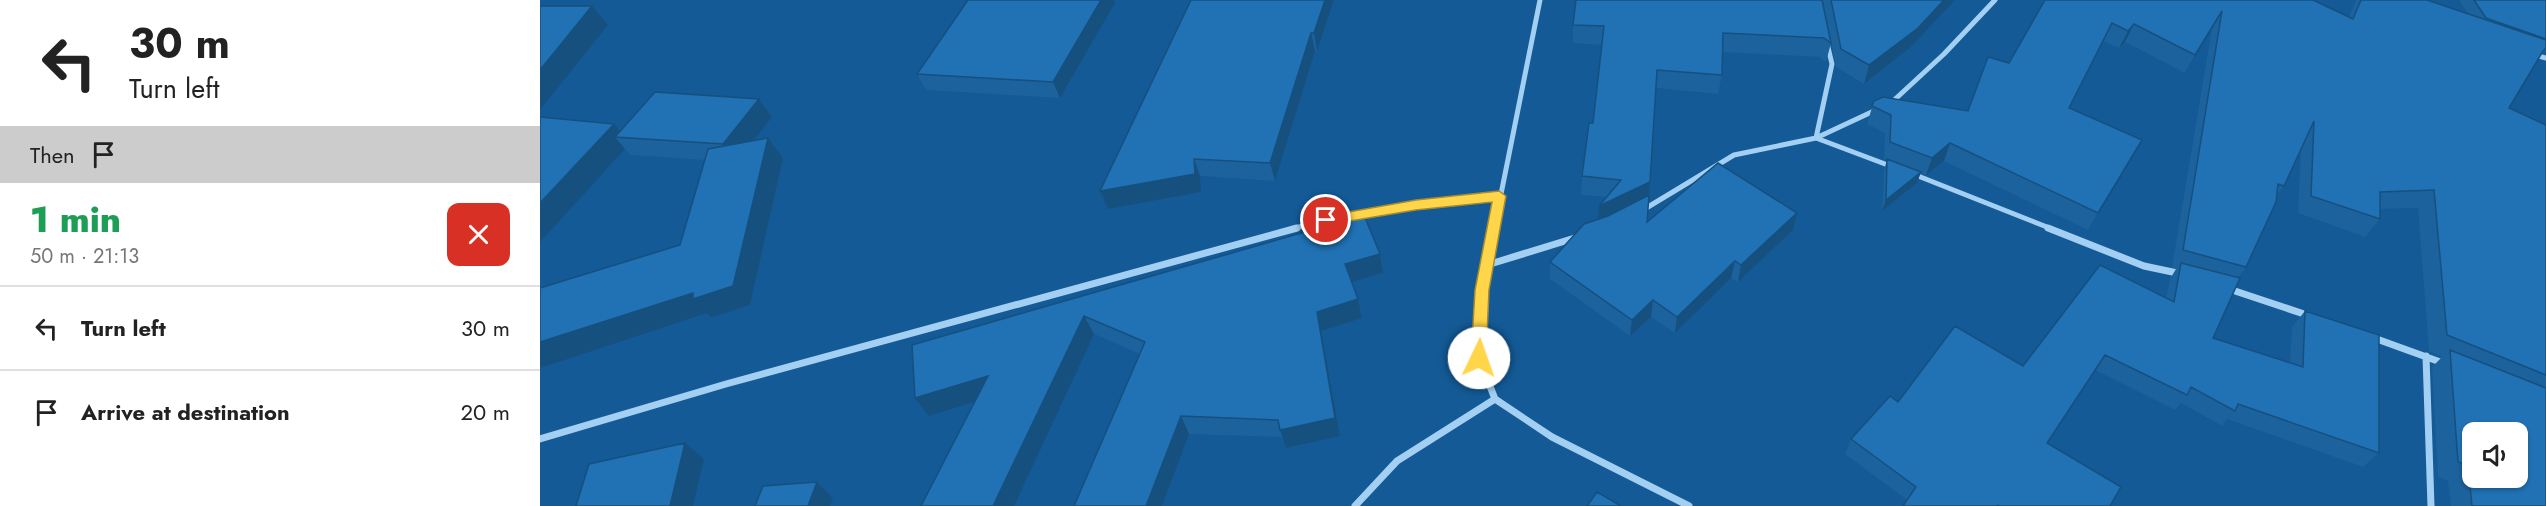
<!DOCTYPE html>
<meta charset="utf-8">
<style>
:root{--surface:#fff;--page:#f2f2f2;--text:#222;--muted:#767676;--line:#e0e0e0}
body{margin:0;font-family:Jost,sans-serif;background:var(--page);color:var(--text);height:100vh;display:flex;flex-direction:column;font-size:22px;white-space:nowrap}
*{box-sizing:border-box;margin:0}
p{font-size:20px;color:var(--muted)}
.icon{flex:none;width:33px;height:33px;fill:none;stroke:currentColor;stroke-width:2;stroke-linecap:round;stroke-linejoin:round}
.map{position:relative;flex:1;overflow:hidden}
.details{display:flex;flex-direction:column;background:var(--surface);width:540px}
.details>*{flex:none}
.top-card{background:#fff;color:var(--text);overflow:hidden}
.buttons{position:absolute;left:1922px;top:422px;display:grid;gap:12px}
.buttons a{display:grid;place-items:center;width:66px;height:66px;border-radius:12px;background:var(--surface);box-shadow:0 2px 4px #0004;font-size:30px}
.pin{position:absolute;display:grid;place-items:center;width:51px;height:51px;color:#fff;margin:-26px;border:3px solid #fff;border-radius:50%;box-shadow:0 2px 6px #0007}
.me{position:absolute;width:66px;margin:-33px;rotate:3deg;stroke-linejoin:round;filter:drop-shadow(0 0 4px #0008)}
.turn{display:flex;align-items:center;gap:21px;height:126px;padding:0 30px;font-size:27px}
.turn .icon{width:78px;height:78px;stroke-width:2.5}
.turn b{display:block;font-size:42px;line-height:51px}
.then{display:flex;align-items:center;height:57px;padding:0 30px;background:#0003;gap:12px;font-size:22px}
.round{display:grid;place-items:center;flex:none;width:63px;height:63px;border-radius:12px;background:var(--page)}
.headline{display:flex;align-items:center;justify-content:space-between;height:102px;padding:0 30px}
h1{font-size:36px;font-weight:800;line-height:45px;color:#1e9e55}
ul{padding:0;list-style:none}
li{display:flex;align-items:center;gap:18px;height:84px;padding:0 30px;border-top:2px solid var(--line)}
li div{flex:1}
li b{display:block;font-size:22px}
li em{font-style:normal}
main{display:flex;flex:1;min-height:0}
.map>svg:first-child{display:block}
</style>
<main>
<section class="details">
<div class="top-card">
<div class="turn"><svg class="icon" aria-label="left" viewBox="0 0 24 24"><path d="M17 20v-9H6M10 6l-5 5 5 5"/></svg><div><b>30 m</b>Turn left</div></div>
<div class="then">Then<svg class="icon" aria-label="arrive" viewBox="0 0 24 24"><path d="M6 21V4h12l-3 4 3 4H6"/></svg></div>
</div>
<div class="headline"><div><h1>1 min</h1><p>50 m · 21:13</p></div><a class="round" style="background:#d93025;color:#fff"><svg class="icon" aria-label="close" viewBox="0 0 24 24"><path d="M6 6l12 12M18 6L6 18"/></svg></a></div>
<ul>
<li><svg class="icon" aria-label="left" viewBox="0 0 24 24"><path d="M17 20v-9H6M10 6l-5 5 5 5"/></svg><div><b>Turn left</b></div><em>30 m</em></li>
<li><svg class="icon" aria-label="arrive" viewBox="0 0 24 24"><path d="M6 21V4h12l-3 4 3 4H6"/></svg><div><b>Arrive at destination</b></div><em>20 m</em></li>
</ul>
</section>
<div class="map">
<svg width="2006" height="506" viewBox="0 0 2006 506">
<rect width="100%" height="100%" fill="#135a96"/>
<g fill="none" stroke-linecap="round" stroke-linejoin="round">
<path stroke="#a3cff3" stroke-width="5" d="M 1287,43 L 1292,64 L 1276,138 L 1353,167
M 1992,54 L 2006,58
M 1351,103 L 1404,54 L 1455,0
M 1373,174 L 1512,229
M 1103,210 L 1194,155 L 1276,138 L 1336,110
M 751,229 C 819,211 889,203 959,196
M 954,229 L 1000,0"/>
<path stroke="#a3cff3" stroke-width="7" d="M 954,228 L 942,290 L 939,358 L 955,399 L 1012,437 L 1149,506
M 1508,228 L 1604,266 L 1642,274
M 947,265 L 1038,237
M 1689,289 L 1770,316
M 1834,338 L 1903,363
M 1886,356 L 1891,506
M 0,439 L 186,384 L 757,228
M 815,506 L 857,461 L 955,399"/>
</g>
<path fill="#1c629c" d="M 651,0 L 794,0 L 777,51 L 775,51 L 735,181 L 660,176 L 661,192 L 568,209 L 560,191 Z
M 1282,0 L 1291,43 L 1286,62 L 1279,57 L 1183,52 L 1182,75 L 1178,94 L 1116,88 L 1107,222 L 1253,230 L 1198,282 L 1191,278 L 1135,333 L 1111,317 L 1090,336 L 1010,279 L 1010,262 L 1058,220 L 1066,197 L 1041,195 L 1042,176 L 1053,123 L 1062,45 L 1033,43 L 1033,25 Z
M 1283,0 L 1415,0 L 1372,46 L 1324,84 L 1296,67 Z
M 1505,0 L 1809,17 L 1816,0 L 1887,0 L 1928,14 L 1919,0 L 2006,0 L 2006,51 L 2000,56 L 1969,108 L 2006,125 L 2006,506 L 1911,506 L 1908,481 L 1898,477 L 1892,367 L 1902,357 L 1889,351 L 1878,208 L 1840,209 L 1840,219 L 1825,237 L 1758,213 L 1761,149 L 1744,186 L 1737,195 L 1706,267 L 1698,278 L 1673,338 L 1750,363 L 1752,327 L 1765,311 L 1839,453 L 1823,467 L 1687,419 L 1682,426 L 1641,403 L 1635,410 L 1555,370 L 1507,443 L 1570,506 L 1363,506 L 1367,500 L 1305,454 L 1311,439 L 1358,402 L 1483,366 L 1626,298 L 1630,279 L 1636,269 L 1632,267 L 1672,28 L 1645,73 L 1585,42 L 1579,48 L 1563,41 L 1529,108 L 1592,158 L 1548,230 L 1404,161 L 1386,175 L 1380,173 L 1377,183 L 1342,211 L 1344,170 L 1347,160 L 1344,159 L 1345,133 L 1327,124 L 1334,101 L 1427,111 L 1469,63 Z
M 575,3 L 520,98 L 386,90 L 377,74 Z
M 0,117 L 80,131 L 232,117 L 213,141 L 228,138 L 243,158 L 210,305 L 171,318 L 167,313 L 140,245 L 165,160 L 91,155 L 85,149 Z
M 840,254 L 843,273 L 812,282 L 818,299 L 822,318 L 781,331 L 800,436 L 746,448 L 742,437 L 649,434 L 600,354 L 554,334 L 435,402 L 389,416 L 372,345 Z"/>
<path fill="#16507f" d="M 561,0 L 574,0 L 575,3 L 520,98 L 513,82 Z
M 785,0 L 794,0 L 777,51 L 774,33 Z
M 1404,0 L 1415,0 L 1372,46 L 1324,84 L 1329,65 Z
M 52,6 L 68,25 L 0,110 L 0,70 Z
M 1682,11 L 1672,28 L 1645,73 L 1655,55 Z
M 1594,24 L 1585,42 L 1579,48 L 1588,31 Z
M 771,33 L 775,51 L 735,181 L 730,163 Z
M 219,99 L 232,117 L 197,162 L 183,144 Z
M 74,124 L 86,138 L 75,137 L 85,149 L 0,242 L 0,203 Z
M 228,138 L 243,158 L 210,305 L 171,318 L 167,313 L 0,368 L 0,342 L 153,293 Z
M 1602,140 L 1592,158 L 1548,230 L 1558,213 Z
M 1410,143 L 1404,161 L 1386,175 L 1392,158 Z
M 654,159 L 660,176 L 661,192 L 568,209 L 560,191 Z
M 1381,172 L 1377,183 L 1342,211 L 1346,200 Z
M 1110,182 L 1108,201 L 1058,224 L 1059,206 Z
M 1257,213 L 1253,230 L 1198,282 L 1201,265 Z
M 840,254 L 843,273 L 809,283 L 805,264 Z
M 1195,261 L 1191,278 L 1135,333 L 1137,317 Z
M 818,299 L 822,318 L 781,331 L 800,436 L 746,448 L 740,430 L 777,312 Z
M 1113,300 L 1111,317 L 1090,336 L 1092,320 Z
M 544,316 L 554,334 L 474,506 L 453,506 Z
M 448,376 L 460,394 L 389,416 L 375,398 Z
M 641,416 L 649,434 L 622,506 L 606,506 Z
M 145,443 L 164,459 L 153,506 L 130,506 Z
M 277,482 L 293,498 L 290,506 L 268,506 Z"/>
<path fill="#2072b5" stroke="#16507f" stroke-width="1.5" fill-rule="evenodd" d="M 428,0 L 561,0 L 513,82 L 377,74 Z
M 651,0 L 785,0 L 774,33 L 771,33 L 730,163 L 654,159 L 655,174 L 560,191 Z
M 1036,0 L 1282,0 L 1291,43 L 1284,38 L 1183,33 L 1182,75 L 1117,70 L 1110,182 L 1059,206 L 1081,180 L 1042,176 L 1049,123 L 1053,123 L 1064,26 L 1033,25 Z
M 1291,0 L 1404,0 L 1378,28 L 1329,65 L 1301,49 Z
M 1505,0 L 1773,0 L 1813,19 L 1821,0 L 1887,0 L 2006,40 L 2006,48 L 2003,51 L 1969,108 L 2006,125 L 2006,375 L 1907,335 L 1894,190 L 1840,192 L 1840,219 L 1771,196 L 1774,121 L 1744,186 L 1738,184 L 1736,202 L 1706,267 L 1643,250 L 1682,11 L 1655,55 L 1594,24 L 1588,31 L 1572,23 L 1529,108 L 1602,140 L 1558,213 L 1410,143 L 1392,158 L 1350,142 L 1351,115 L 1332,106 L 1334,101 L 1343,97 L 1428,111 L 1448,57 L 1469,63 Z
M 1934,0 L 2006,0 L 2006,39 L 1946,18 Z
M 0,6 L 52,6 L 0,70 Z
M 115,92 L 219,99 L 183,144 L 75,137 Z
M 0,117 L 74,124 L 0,203 Z
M 228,138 L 193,286 L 153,299 L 153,293 L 0,342 L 0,288 L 140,245 L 168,149 Z
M 1347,159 L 1381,172 L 1346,200 Z
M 1178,163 L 1257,213 L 1201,265 L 1195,261 L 1137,317 L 1113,300 L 1092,320 L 1010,262 L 1044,224 L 1068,216 L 1109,195 L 1107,222 Z
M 824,215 L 840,254 L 805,264 L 818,299 L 777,312 L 795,418 L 740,430 L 738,420 L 641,416 L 606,506 L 534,506 L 605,342 L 544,316 L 453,506 L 381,506 L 448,376 L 375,398 L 372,345 Z
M 1641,263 L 1700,278 L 1673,338 L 1763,367 L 1765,311 L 1839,335 L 1839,453 L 1698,404 L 1695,411 L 1651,387 L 1647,395 L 1565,355 L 1507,443 L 1581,487 L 1570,506 L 1459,506 L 1458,505 L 1457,506 L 1363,506 L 1376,487 L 1311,439 L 1350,396 L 1358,402 L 1415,326 L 1483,366 L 1560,265 L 1634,302 Z
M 1910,350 L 2006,388 L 2006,506 L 1932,506 L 1928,465 L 1918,462 ZM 1932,432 L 1977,432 L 1977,477 L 1932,477 Z
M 145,443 L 130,506 L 36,506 L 49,464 Z
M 277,482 L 268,506 L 215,506 L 223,486 Z
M 1057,492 L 1081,506 L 1047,506 Z"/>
<path fill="#ffd54a" stroke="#a68a30" stroke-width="1.5" d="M 959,191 L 966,196 L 949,290 L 946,358 L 939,364 L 931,358 L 935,290 L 952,202 L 876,210 L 786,225 L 780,220 L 786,216 L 876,200 Z"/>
</svg>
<div class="buttons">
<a><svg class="icon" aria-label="sound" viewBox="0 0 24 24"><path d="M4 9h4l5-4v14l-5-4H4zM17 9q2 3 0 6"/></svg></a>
</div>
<div class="pin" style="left:786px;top:220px;background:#d93025"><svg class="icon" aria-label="arrive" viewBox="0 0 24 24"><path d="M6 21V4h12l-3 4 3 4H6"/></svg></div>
<svg class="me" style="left:939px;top:358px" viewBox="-20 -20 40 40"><circle r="19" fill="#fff"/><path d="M0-13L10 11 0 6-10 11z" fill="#ffd54a"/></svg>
</div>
</main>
